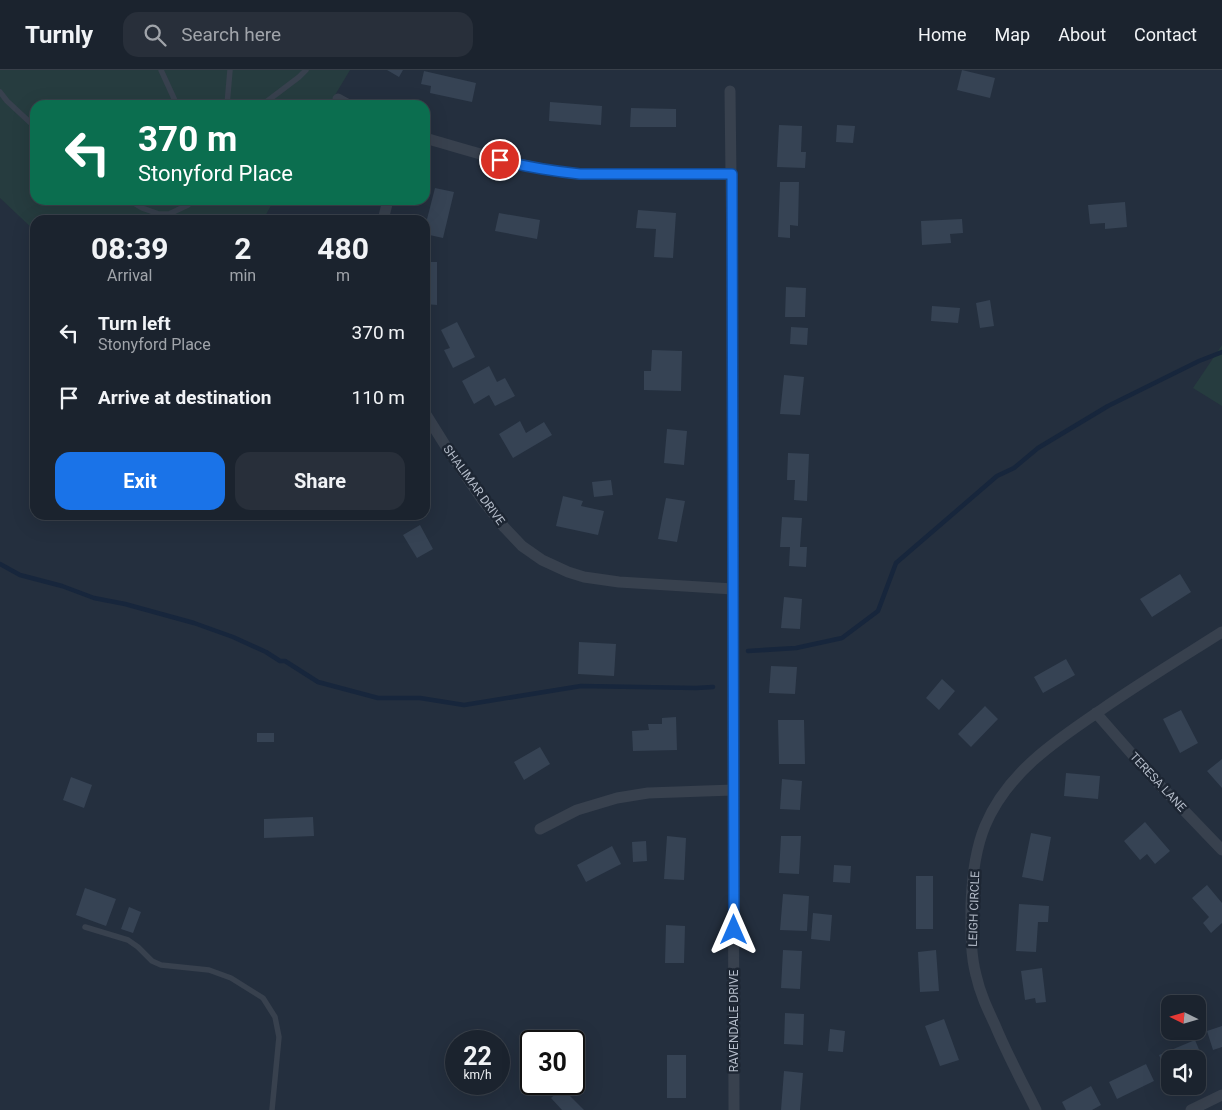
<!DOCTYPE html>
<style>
:root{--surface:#1b232e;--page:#282f3a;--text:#f1f3f6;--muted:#a0a4aa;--line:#39404a;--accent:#1a73e8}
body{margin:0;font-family:Roboto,sans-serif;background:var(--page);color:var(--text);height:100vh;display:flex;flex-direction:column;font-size:19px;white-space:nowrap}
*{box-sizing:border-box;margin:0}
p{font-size:16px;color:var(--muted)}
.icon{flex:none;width:28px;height:28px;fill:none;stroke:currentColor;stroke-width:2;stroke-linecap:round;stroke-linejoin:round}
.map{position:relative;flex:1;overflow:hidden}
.side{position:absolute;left:30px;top:145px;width:400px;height:305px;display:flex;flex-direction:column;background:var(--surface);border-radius:15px;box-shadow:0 5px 20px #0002,0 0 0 1px var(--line)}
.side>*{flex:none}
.top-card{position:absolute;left:30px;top:30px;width:400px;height:105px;border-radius:15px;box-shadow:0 5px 20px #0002,0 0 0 1px var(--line);background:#0b6e4f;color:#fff;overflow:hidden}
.needle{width:32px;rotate:275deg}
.controls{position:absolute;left:1161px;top:925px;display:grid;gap:10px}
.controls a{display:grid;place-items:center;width:45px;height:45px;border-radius:10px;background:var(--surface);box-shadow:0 5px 20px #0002,0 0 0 1px var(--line);font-size:25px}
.speed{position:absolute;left:445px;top:960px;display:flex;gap:10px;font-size:25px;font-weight:700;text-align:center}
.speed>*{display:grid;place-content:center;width:65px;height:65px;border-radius:50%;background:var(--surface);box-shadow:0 5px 20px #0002,0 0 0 1px var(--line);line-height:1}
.speed small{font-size:12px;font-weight:400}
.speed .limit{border:2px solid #111;border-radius:8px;background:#fff;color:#111}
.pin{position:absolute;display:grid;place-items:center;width:42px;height:42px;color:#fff;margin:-21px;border:2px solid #fff;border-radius:50%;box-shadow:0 1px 5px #0007}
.me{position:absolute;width:55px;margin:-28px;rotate:0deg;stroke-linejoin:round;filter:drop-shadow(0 0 4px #0008)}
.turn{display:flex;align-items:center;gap:18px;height:105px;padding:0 25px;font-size:22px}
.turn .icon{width:65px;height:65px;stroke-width:2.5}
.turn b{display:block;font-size:35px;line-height:42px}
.eta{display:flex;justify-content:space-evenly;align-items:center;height:85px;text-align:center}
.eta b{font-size:30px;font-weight:700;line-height:35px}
.action{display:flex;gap:10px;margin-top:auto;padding:10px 25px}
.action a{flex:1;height:58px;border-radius:15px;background:var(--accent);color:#fff;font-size:20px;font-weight:700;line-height:58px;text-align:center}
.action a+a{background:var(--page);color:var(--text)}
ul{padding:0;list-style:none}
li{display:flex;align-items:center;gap:15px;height:65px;padding:0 25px}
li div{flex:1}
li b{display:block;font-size:19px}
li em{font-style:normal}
header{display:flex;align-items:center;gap:30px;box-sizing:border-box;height:70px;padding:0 25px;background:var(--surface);border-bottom:1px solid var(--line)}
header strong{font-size:24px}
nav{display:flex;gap:28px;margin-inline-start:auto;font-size:18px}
.search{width:350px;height:45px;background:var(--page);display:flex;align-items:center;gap:12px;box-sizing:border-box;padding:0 18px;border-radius:15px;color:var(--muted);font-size:19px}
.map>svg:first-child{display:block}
</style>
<header>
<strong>Turnly</strong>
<div class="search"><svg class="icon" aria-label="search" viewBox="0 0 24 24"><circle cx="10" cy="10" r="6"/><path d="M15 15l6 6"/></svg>Search here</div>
<nav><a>Home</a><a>Map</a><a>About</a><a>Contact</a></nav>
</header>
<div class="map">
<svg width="1222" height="1040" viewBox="0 0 1222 1040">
<rect width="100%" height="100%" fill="#242f3e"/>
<path fill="#263c3f" d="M 0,0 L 350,0 L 329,35 L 35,35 L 35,130 L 274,130 L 263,150 L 35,150 L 35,161 L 0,128 Z
M 1222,275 L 1222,336 L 1193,318 Z"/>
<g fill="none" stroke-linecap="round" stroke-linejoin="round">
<path stroke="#17263c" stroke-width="4.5" d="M 0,494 L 20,505 L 62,516 L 94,528 L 125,534 L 194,553 L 233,567 L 266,582 L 280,591 L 285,591 L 318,612 L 378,628 L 420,628 L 464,635 L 581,616 L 696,618 L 713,617
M 748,581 L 796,578 L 842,568 L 878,541 L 896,493 L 997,406 L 1014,398 L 1038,378 L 1108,336 L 1199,291 L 1222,282"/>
</g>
<path fill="#364354" d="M 387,0 L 403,0 L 399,7 Z
M 962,0 L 995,8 L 990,28 L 957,20 Z
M 424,1 L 476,13 L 472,32 L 430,23 L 431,16 L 421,14 Z
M 550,32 L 602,36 L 601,55 L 549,51 Z
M 631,38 L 676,39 L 676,57 L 630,57 Z
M 779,55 L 802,56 L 801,82 L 806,82 L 805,98 L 777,97 Z
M 837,55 L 855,56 L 853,73 L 836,72 Z
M 780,112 L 799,112 L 798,156 L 790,155 L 790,168 L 778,167 Z
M 435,118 L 454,122 L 443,168 L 425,164 L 425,157 Z
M 1125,132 L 1127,157 L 1105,159 L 1105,153 L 1090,154 L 1088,135 Z
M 638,140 L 676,143 L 673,188 L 654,187 L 656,159 L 636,158 Z
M 499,143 L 540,150 L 537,169 L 495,161 Z
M 962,149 L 963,163 L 950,164 L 951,173 L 922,175 L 921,151 Z
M 425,192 L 437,192 L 437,235 L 425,234 Z
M 786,217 L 806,218 L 805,247 L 785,247 Z
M 990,230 L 994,256 L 980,258 L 976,233 Z
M 932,236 L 960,238 L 958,253 L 931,251 Z
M 457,252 L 475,287 L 453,298 L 444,280 L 450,278 L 441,260 Z
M 791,257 L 808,258 L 807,275 L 790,274 Z
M 652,280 L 682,281 L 681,321 L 644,320 L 644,301 L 651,301 Z
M 489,296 L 497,312 L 505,308 L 515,326 L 495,336 L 489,325 L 474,334 L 462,311 Z
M 784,305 L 804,307 L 800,345 L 780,344 Z
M 520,351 L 526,363 L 544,352 L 552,365 L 513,388 L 499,364 Z
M 667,359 L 687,361 L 684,395 L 664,393 Z
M 788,383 L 809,384 L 807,431 L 794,430 L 795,410 L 787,410 Z
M 611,410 L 613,425 L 594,427 L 592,412 Z
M 563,426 L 583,431 L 581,436 L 604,441 L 598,465 L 556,456 Z
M 666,428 L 685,431 L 677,472 L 658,469 Z
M 782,447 L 802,448 L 800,477 L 807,477 L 806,497 L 789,496 L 790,477 L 780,477 Z
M 420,455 L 433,479 L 417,488 L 403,465 Z
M 1180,504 L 1191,522 L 1152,547 L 1140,529 Z
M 784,527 L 802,529 L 800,559 L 781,558 Z
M 579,572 L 616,574 L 614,606 L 578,604 Z
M 1066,589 L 1075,605 L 1043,623 L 1034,607 Z
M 771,596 L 797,597 L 795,624 L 769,623 Z
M 942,609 L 955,621 L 939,640 L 926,628 Z
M 985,636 L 998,649 L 971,677 L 958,664 Z
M 1181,640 L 1198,673 L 1180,683 L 1163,649 Z
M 676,647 L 677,680 L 633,681 L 632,661 L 649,660 L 648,654 L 662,654 L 662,648 Z
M 778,650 L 804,650 L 805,694 L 779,694 Z
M 257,663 L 274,663 L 274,672 L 257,672 Z
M 540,677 L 550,694 L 524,710 L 514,692 Z
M 1222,689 L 1222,718 L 1207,701 Z
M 1066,703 L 1100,706 L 1098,729 L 1064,726 Z
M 71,707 L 92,715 L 84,738 L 63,730 Z
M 782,709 L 802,711 L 800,740 L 780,739 Z
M 313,747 L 314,766 L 264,768 L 264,749 Z
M 1145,752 L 1170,781 L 1155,794 L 1147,784 L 1140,790 L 1124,771 Z
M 1031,763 L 1051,767 L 1043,811 L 1022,807 Z
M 667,766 L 686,768 L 684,810 L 664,809 Z
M 781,766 L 801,766 L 799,804 L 779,803 Z
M 646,771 L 647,791 L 633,792 L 632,772 Z
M 612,776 L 621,794 L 586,812 L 577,795 Z
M 834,795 L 851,796 L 850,813 L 833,812 Z
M 916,806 L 933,806 L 933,859 L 916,859 Z
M 1207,815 L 1222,833 L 1222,853 L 1211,863 L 1203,853 L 1209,847 L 1192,828 Z
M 85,818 L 116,829 L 106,856 L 76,845 Z
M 783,824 L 809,826 L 807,861 L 780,860 Z
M 1019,834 L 1049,836 L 1048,852 L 1038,852 L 1036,882 L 1016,881 Z
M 129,837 L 141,842 L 133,863 L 121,859 Z
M 813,843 L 832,845 L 830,871 L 811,869 Z
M 666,855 L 685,856 L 684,893 L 665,893 Z
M 783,880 L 802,881 L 800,919 L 781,918 Z
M 936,880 L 939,921 L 920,922 L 918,882 Z
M 1042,898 L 1046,932 L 1036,933 L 1035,928 L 1025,930 L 1021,901 Z
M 785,943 L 804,944 L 803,975 L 784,974 Z
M 944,949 L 959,990 L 940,996 L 925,956 Z
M 1222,956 L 1222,977 L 1213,980 L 1207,961 Z
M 830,959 L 845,961 L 843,982 L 828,981 Z
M 1195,970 L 1203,989 L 1198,991 L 1198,989 L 1170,989 L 1170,1003 L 1167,1004 L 1159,985 Z
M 667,985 L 686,985 L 686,1028 L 667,1028 Z
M 1146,994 L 1154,1011 L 1117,1029 L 1109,1012 Z
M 784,1001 L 803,1003 L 800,1040 L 781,1040 Z
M 1091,1016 L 1101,1035 L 1092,1040 L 1066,1040 L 1062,1032 Z
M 562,1018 L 584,1040 L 562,1040 L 551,1028 Z"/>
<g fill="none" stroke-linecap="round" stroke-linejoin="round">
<path stroke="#38414e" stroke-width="5.5" d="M 161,0 L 177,35
M 0,22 L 7,31 L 35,57
M 227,35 L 230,0
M 262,35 L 299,7 L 306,0
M 129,130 L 142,138 L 159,144 L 169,144 L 188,135 L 193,130
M 85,857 L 128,870 L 138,877 L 152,891 L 161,895 L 209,900 L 231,908 L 263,928 L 275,947 L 279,967 L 272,1040"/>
<path stroke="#38414e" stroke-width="11" d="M 730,21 L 732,194 L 734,1040
M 338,29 L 349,35
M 425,68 C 476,83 526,99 580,104 L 732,104
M 383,150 L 388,130
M 425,343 L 450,383 L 484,432 L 504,457 L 522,476 L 542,490 L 568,502 L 584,507 L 619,512 L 733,519
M 1096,643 L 1152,707 L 1222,780
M 540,759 L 577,740 L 617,728 L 648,723 L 733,720
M 1036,1040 C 1022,1012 1007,984 995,955 C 987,938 980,923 976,905 C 970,882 971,858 971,834 C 972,808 975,780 985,756 C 1007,703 1055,671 1101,640 C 1140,613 1181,588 1222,562
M 1191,1040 L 1222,1025"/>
</g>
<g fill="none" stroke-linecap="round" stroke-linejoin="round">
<defs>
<path id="route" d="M 500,90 C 526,97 552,101 580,104 L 732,104 L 734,860"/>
</defs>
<use href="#route" stroke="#114b97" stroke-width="12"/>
<use href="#route" stroke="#1a73e8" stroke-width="9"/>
</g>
<g text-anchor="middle" stroke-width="5" stroke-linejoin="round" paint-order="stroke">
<g font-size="12" fill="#b4bcc9" stroke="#1d2633">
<text transform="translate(474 415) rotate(54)" y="4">SHALIMAR DRIVE</text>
<text transform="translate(1158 712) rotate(47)" y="4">TERESA LANE</text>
<text transform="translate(974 839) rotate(-88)" y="4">LEIGH CIRCLE</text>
<text transform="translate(734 951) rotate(-90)" y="4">RAVENDALE DRIVE</text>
</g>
</g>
</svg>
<div class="controls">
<a><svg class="needle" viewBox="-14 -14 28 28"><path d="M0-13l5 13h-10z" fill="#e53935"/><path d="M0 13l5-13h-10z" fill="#a0a4aa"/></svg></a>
<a><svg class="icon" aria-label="sound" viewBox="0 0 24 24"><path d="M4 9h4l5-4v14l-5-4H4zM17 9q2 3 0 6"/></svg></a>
</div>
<div class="speed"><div>22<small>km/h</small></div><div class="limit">30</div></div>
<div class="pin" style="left:500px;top:90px;background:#d93025"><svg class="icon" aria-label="arrive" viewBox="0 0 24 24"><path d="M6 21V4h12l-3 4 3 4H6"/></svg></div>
<svg class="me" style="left:734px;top:860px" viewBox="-20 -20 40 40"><path d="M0-17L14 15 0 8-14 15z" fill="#1a73e8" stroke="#fff" stroke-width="4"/></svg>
<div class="top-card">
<div class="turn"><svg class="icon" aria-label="left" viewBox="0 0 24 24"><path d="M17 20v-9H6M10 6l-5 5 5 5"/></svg><div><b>370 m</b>Stonyford Place</div></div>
</div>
<section class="side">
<div class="eta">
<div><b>08:39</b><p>Arrival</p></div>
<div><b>2</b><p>min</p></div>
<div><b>480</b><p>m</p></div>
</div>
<ul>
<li><svg class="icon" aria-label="left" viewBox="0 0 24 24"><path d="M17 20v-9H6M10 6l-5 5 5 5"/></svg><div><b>Turn left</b><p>Stonyford Place</p></div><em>370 m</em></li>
<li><svg class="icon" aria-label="arrive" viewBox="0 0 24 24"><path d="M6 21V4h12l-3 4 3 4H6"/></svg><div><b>Arrive at destination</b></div><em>110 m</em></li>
</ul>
<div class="action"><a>Exit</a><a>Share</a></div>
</section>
</div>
